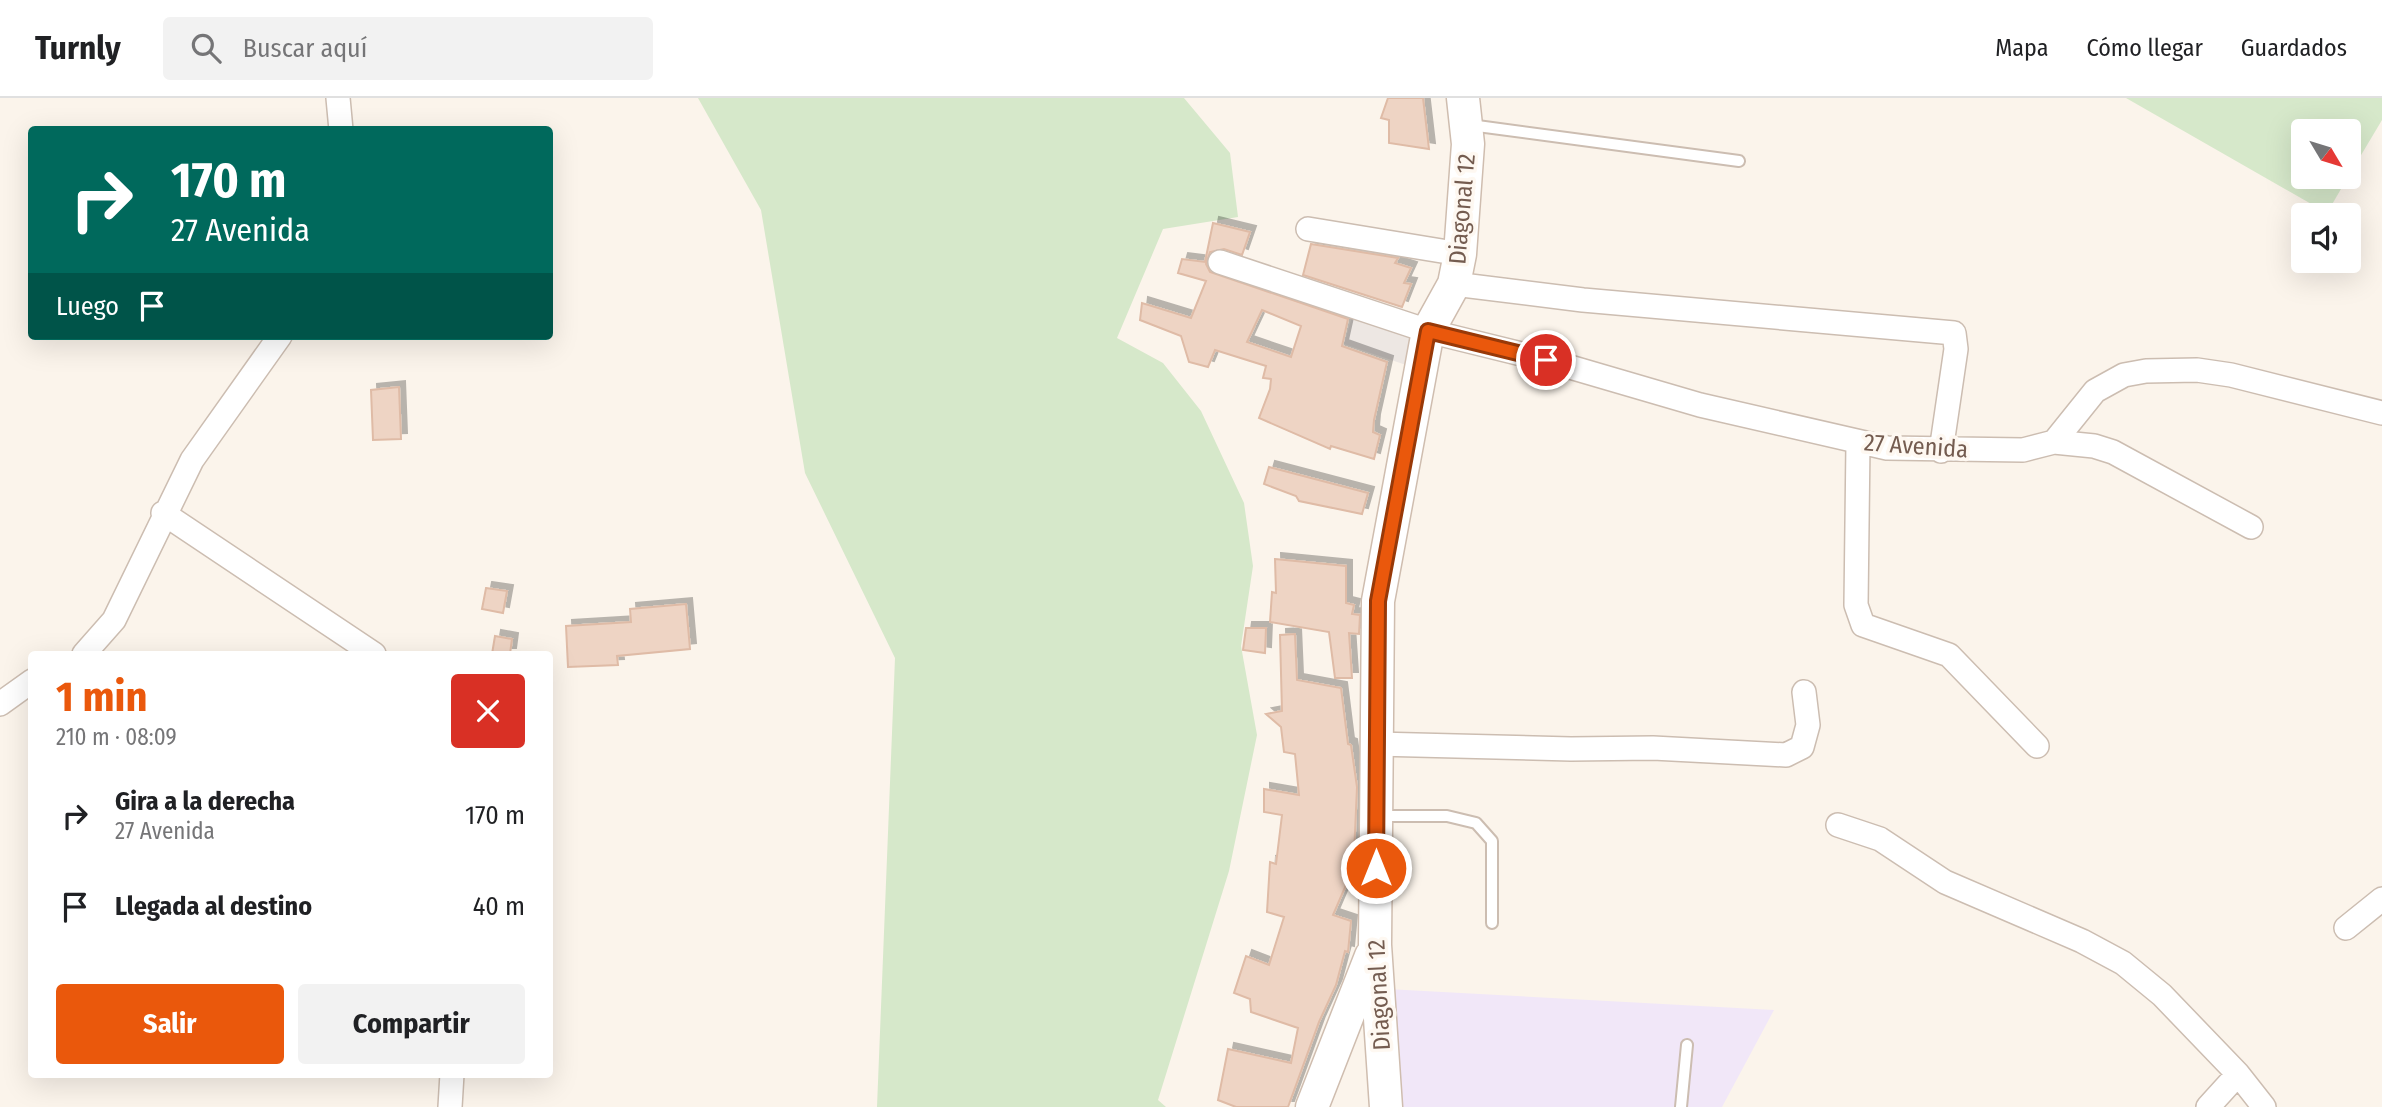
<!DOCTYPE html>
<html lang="es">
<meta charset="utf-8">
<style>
:root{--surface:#fff;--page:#f2f2f2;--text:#202124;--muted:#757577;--line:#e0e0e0;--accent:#ea580c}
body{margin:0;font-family:"Fira Sans Condensed",sans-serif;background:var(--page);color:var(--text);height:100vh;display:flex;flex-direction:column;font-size:26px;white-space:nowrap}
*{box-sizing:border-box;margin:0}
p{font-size:23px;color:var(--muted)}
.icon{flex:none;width:38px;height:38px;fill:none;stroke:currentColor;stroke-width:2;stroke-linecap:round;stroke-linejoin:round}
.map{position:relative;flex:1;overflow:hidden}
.panel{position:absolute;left:28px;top:553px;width:525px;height:427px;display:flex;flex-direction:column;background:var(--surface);border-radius:7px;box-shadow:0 7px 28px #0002}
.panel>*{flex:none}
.top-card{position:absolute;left:28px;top:28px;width:525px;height:214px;border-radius:7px;box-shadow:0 7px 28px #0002;background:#00695c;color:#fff;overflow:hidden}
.needle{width:46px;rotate:128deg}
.buttons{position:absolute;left:2291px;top:21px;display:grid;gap:14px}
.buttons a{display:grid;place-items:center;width:70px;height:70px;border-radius:7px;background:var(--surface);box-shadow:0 7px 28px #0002;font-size:35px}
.pin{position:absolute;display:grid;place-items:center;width:60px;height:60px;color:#fff;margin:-30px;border:4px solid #fff;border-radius:50%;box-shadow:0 2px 7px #0007}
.me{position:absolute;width:77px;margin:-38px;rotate:0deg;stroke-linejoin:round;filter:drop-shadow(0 0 5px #0008)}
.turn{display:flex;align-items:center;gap:24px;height:147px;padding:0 28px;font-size:32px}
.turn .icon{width:91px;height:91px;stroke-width:2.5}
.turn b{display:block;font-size:49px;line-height:60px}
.then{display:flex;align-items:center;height:66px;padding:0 28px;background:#0003;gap:14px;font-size:26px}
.round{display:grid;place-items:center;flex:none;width:74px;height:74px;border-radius:7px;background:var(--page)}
.summary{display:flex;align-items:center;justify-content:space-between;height:119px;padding:0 28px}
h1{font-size:42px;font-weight:700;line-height:52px;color:var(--accent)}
.cta{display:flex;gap:14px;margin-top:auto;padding:14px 28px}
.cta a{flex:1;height:80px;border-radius:7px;background:var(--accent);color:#fff;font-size:28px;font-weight:700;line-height:80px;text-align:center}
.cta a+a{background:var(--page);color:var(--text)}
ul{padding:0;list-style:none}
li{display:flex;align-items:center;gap:21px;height:91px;padding:0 28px}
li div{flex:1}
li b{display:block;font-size:26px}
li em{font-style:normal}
header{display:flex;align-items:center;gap:42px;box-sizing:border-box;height:98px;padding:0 35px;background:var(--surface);border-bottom:2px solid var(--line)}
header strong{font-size:33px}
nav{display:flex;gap:38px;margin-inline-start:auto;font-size:24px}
.search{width:490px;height:63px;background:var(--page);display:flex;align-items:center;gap:18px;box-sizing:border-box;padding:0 24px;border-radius:7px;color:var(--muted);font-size:26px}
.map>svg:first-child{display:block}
</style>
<header>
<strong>Turnly</strong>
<div class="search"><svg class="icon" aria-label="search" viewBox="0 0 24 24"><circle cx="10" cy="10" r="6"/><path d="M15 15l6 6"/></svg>Buscar aquí</div>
<nav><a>Mapa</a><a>Cómo llegar</a><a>Guardados</a></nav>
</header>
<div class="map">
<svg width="2382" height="1009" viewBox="0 0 2382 1009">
<defs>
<filter id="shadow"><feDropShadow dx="6" dy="-6" stdDeviation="0" flood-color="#0004"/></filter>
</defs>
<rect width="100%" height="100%" fill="#fbf4eb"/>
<path fill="#ede7e3" d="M 1352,219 L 1416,240 L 1409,268 L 1344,246 Z"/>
<path fill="#f1e7f8" d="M 1387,891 L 1774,912 L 1722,1009 L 1398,1009 Z"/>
<path fill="#d6e8ca" d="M 698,0 L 1184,0 L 1230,55 L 1238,119 L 1163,131 L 1117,240 L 1163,265 L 1201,313 L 1244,405 L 1253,468 L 1241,548 L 1257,637 L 1229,773 L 1158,1002 L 1166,1009 L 877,1009 L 895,560 L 805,375 L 761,112 Z
M 2126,0 L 2382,0 L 2382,22 L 2348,79 L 2348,33 L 2303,33 L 2303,79 L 2348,79 L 2327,115 Z"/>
<path fill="#eed4c4" stroke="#dfbba6" stroke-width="2" fill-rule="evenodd" filter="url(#shadow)" d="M 1388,0 L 1423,0 L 1429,51 L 1389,45 L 1389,22 L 1381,20 Z
M 1213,125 L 1250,134 L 1242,157 L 1224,151 L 1210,154 L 1206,166 L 1210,174 L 1348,221 L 1342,248 L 1387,264 L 1374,322 L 1373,334 L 1380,337 L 1374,361 L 1331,348 L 1330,351 L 1259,320 L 1270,291 L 1271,281 L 1263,280 L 1266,268 L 1215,252 L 1208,269 L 1189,264 L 1181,238 L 1140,222 L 1142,205 L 1191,220 L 1206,183 L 1178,175 L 1182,161 L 1205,164 ZM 1262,212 L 1301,228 L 1291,259 L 1247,244 Z
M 1311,146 L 1398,160 L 1395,165 L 1411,170 L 1404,185 L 1411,186 L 1402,209 L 1303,177 Z
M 399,289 L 401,341 L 373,342 L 371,292 Z
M 1269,369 L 1368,395 L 1362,416 L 1299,403 L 1296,398 L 1264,386 Z
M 1275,461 L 1346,468 L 1346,505 L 1354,507 L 1352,516 L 1360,517 L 1359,536 L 1349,535 L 1352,580 L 1335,580 L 1329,534 L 1270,524 L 1272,494 L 1276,495 Z
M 486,490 L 507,493 L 503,515 L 482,511 Z
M 686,506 L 690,551 L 617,558 L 618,567 L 568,569 L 566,528 L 631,524 L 630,511 Z
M 1246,530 L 1266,530 L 1265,555 L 1243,552 Z
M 1295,536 L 1297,582 L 1341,590 L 1348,646 L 1351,647 L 1357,689 L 1353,780 L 1349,780 L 1333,817 L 1351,823 L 1348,854 L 1345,853 L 1336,887 L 1319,924 L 1288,1009 L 1236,1009 L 1218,1002 L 1228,951 L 1291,965 L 1298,930 L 1251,914 L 1250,901 L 1234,895 L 1246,858 L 1269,867 L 1284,819 L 1267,814 L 1270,764 L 1276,766 L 1282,717 L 1264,714 L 1264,691 L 1299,697 L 1295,656 L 1284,654 L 1281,629 L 1266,616 L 1282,613 L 1280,537 Z
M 495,538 L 512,541 L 510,556 L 492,556 Z"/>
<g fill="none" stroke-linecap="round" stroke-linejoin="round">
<defs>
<path id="lane" d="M 1470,27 L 1739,63
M 1379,718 L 1447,718 L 1476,725 L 1492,743 L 1492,825
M 1681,1009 L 1687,947"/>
<path id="street" d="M 338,0 L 341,32
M 1308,131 L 1460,156
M 1220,164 L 1428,233 L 1546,262 L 1700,307 L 1887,350 L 2023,352 L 2054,344 L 2095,293 L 2124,277 L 2146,273 L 2197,272 L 2231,277 L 2382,315
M 1454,186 L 1583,202 L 1954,235 L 1956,251 L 1941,353
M 2054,344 L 2094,348 L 2113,354 L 2251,429
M 1858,345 L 1856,507 L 1863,527 L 1949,557 L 2037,648
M 163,415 L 374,556
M 84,556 L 114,522 L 192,362 L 280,238
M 0,606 L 32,583
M 1376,646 L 1571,651 L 1653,650 L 1786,657 L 1802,649 L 1808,627 L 1804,594
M 1838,727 L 1880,741 L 1945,784 L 2082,843 L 2123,865 L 2162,897 L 2238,976 L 2264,1009
M 2346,830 L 2382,801
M 450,1009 L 452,976
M 2208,1009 L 2238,976"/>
<path id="secondary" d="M 1312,1009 L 1371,858
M 1386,1009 L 1375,847 L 1378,503 L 1428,233 L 1454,186 L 1460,156 L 1468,46 L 1463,0"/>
</defs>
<use href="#lane" stroke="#ccbdb1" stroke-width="14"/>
<use href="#street" stroke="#ccbdb1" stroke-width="26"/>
<use href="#secondary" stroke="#cfbdaf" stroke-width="35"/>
<use href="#lane" stroke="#fff" stroke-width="10"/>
<use href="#street" stroke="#fff" stroke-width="23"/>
<use href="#secondary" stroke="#fff" stroke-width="32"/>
</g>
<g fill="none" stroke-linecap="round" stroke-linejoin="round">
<defs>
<path id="route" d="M 1376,770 L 1378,503 L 1428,233 L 1546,262"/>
</defs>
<use href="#route" stroke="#983908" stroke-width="18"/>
<use href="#route" stroke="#ea580c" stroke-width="12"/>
</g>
<g text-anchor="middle" stroke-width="7" stroke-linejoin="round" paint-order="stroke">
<g font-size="24" fill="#745c50" stroke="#fef8f1">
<text transform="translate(1462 111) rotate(-85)" y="8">Diagonal 12</text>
<text transform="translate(1916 348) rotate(4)" y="8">27 Avenida</text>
<text transform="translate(1379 897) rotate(-93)" y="8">Diagonal 12</text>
</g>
</g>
</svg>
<div class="buttons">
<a><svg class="needle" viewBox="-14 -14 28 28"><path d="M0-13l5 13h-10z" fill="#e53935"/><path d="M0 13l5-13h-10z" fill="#757577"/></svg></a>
<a><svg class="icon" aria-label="sound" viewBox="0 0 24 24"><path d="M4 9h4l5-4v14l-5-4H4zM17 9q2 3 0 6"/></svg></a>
</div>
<div class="pin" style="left:1546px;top:262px;background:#d93025"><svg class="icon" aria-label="arrive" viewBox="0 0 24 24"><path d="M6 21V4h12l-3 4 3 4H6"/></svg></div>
<svg class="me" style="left:1376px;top:770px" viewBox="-20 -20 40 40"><circle r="17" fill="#ea580c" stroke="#fff" stroke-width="3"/><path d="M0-11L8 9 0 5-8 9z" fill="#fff"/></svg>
<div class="top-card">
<div class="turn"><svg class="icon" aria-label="right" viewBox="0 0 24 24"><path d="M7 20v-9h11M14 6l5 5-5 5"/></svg><div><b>170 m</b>27 Avenida</div></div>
<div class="then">Luego<svg class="icon" aria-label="arrive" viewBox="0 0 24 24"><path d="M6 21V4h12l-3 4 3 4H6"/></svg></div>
</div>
<section class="panel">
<div class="summary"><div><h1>1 min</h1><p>210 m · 08:09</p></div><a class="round" style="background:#d93025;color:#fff"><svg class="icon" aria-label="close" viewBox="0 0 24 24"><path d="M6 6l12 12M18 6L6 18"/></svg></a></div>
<ul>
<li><svg class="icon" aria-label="right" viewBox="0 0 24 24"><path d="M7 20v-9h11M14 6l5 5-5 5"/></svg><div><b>Gira a la derecha</b><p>27 Avenida</p></div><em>170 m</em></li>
<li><svg class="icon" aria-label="arrive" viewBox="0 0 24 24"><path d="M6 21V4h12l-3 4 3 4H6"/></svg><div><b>Llegada al destino</b></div><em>40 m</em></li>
</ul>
<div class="cta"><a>Salir</a><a>Compartir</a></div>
</section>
</div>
